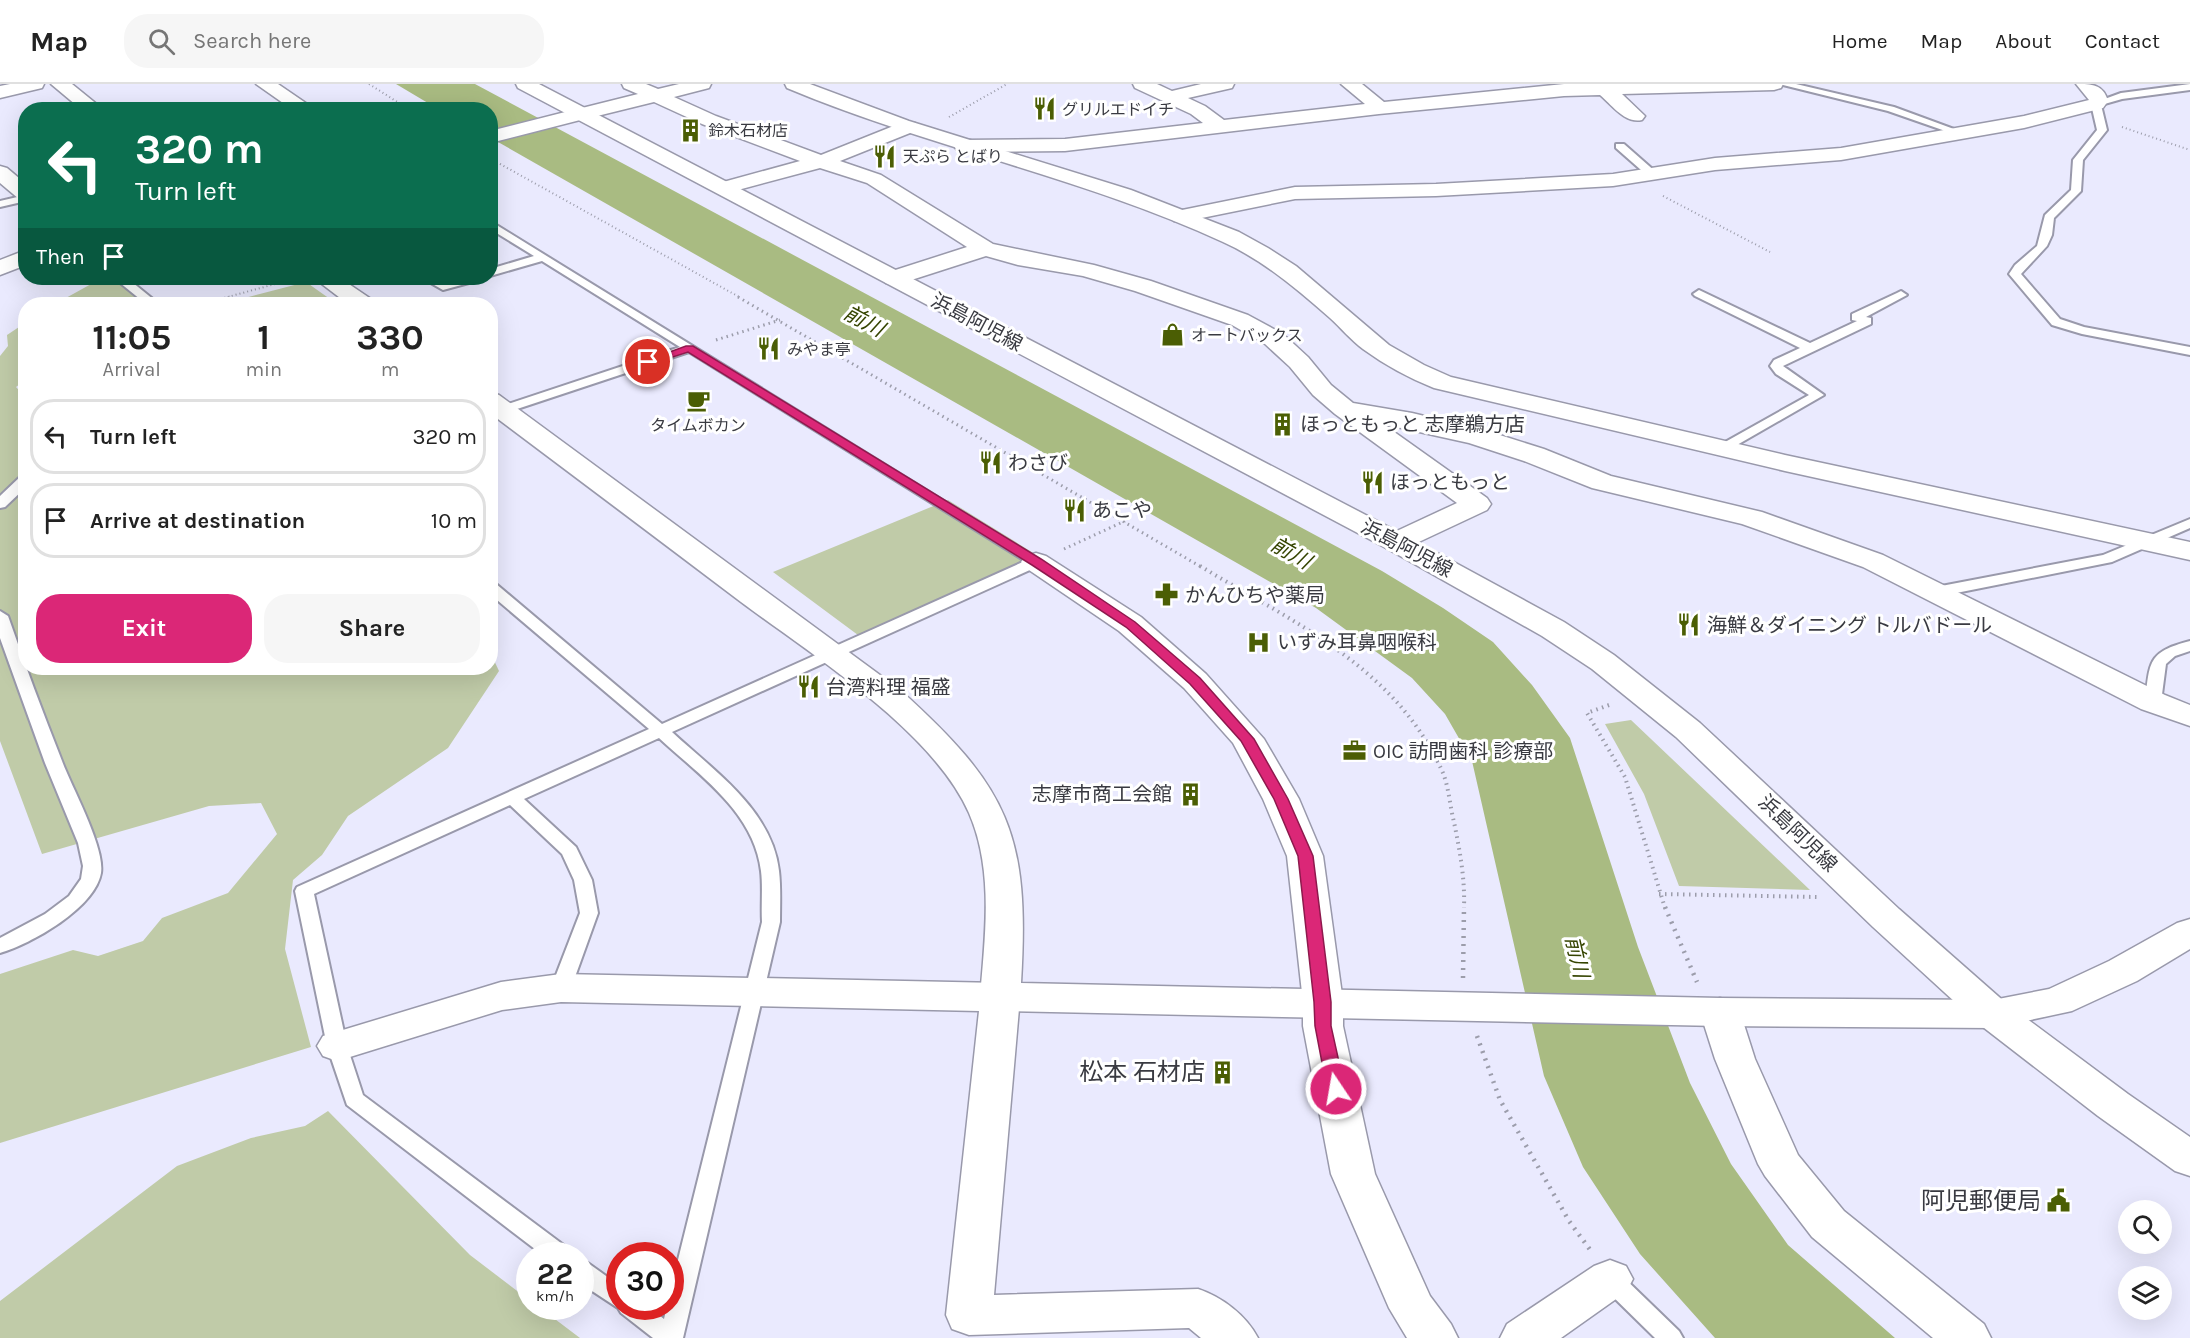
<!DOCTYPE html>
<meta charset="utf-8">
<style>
:root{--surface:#fff;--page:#f6f6f6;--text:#222;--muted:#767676;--line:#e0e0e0;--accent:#db2777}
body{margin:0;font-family:Karla,"Noto Sans JP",sans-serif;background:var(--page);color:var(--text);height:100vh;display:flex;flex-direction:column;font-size:22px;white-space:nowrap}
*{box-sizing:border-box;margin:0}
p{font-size:20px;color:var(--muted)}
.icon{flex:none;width:33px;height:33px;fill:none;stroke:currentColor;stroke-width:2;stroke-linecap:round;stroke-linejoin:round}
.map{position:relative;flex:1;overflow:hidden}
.side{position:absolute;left:18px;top:213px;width:480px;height:378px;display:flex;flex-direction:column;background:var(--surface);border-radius:24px;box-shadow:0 6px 24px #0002}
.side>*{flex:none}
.banner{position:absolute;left:18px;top:18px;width:480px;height:183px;border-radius:24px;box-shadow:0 6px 24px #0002;background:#0b6e4f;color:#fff;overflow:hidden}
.fabs{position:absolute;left:2118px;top:1116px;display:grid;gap:12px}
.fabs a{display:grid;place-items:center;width:54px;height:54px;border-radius:50%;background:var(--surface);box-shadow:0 6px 24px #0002;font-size:30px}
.speed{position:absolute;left:516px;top:1158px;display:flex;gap:12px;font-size:30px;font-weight:700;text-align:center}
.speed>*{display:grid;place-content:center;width:78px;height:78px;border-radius:50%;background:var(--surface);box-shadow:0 6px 24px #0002;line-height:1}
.speed small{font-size:15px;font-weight:400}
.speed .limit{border:9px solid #d22;background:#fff;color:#111}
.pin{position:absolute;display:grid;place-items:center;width:51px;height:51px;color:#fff;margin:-26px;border:3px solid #fff;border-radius:50%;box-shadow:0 2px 6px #0007}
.me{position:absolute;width:66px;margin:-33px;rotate:348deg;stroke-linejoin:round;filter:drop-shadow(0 0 4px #0008)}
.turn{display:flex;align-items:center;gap:21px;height:126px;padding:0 18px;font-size:27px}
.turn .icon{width:78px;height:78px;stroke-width:2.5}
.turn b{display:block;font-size:42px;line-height:51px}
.then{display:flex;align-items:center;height:57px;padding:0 18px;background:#0003;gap:12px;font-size:22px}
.eta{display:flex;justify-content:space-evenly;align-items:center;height:102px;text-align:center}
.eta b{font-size:36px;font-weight:700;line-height:42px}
.cta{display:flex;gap:12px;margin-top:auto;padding:12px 18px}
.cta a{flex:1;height:69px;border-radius:24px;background:var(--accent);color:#fff;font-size:24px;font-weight:700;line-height:69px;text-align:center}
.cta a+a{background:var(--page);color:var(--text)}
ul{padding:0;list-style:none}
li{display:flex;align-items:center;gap:18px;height:75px;margin:0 12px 9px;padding:0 6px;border:3px solid var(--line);border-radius:24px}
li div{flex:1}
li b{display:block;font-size:22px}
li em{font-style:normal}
header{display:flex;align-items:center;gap:36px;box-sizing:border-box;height:84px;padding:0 30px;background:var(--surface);border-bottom:2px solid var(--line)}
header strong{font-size:28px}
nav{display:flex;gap:33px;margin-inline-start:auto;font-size:21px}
.search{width:420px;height:54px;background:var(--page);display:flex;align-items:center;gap:15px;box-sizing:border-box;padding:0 21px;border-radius:24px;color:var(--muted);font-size:22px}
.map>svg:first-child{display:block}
</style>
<header>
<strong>Map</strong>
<div class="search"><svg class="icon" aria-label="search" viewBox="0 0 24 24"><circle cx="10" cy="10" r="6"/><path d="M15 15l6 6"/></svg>Search here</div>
<nav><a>Home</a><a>Map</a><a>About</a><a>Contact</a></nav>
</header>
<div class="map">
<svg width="2190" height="1254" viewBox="0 0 2190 1254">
<rect width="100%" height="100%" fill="#eaeafe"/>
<path fill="#c0cba8" d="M 102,194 L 113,194 L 145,220 L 55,220 Z
M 306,198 L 337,220 L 222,220 Z
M 25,239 L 25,296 L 16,303 L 26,314 L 26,584 L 490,584 L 491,570 L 499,587 L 448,664 L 348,732 L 322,771 L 293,796 L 285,865 L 311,963 L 0,1059 L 0,890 L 73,866 L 98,872 L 143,857 L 162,834 L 228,809 L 277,750 L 261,719 L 209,722 L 42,770 L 0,657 L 0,272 L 8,262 L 7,251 Z
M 948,416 L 1040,473 L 862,554 L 773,488 Z
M 1631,636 L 1810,806 L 1679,802 L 1644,710 L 1605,640 Z
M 328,1027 L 470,1171 L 529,1216 L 530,1222 L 539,1223 L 580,1254 L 0,1254 L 0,1217 L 177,1082 L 251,1054 L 305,1042 Z"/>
<path fill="#a9bb82" d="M 396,0 L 475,0 L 1382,487 L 1443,524 L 1493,558 L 1532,601 L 1570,654 L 1638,863 L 1690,999 L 1731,1080 L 1788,1161 L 1895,1254 L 1715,1254 L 1640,1170 L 1583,1083 L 1544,992 L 1472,677 L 1445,630 L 1412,594 L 1316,524 L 491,54 L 490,26 L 438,25 Z"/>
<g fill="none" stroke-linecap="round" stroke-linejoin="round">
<defs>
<path id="lane" d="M 1779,0 L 1796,0 L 1894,23 L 1962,48 L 1954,50 L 1888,27 Z
M 2190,0 L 2190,6 L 2122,15 L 2101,21 L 2107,46 L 2083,76 L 2081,107 L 2054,134 L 2052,151 L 2047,162 L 2021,190 L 2060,235 L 2084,243 L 2190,263 L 2190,271 L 2082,250 L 2052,241 L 2009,190 L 2015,181 L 2037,162 L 2045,131 L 2071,106 L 2073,76 L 2097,46 L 2091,20 L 2121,9 Z
M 1616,60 L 1624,60 L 1657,89 L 1657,93 L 1649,93 L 1616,64 Z
M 26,111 L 26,117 L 0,123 L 0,117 Z
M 490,137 L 1043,478 L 1041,481 L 672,648 C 714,687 772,726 779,787 C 781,804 780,821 780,838 L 683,1254 L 653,1254 L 621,1229 L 618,1224 L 580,1199 L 580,1177 L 588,1179 L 620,1202 L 620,1222 L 647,1222 L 664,1235 L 667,1222 L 670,1222 L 670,1208 L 762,838 C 761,821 763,803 761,787 C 754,728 699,691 659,654 L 524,715 L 576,763 L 592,796 L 598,829 L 571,904 L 568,909 L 561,911 L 554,909 L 551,904 L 580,829 L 574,796 L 562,770 L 510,721 L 314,810 L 347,962 L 363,1011 L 569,1165 L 572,1172 L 544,1172 L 347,1021 L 327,962 L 295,807 L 297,803 L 649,645 L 490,510 L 490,498 L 495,499 L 662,640 L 1025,477 L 689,268 L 490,334 L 490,326 L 680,263 L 542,177 L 490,192 L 490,185 L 534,172 L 490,145 Z
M 114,194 L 127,194 L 159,220 L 146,220 Z
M 422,194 L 435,194 L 445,199 L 465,194 L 482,194 L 480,196 L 443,206 Z
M 1699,206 L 1810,259 L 1857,237 L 1852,236 L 1852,230 L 1897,209 L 1901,207 L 1907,211 L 1866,233 L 1871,234 L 1871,240 L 1783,282 L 1824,311 L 1723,369 L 1718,368 L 1716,365 L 1718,362 L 1809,311 L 1776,290 L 1770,282 L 1774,276 L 1800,264 L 1695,212 L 1693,210 Z
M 26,391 L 26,403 L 5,423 L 0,424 L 0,412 L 21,392 Z
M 2190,435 L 2190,444 L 2112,478 L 1936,513 L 1928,508 L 1936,503 L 2103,471 Z
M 0,527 L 8,532 C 25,581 43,629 62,677 C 72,704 105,763 101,789 C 95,824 31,860 0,869 L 0,854 L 45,830 L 69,812 L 81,795 L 83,782 L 78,759 L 45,679 L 0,554 Z
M 2190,557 L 2190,567 L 2175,572 L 2166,580 L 2161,618 L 2159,621 L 2147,621 L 2145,618 C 2150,578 2147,568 2190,557 Z
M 1610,1186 L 1618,1188 L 1679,1247 L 1683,1254 L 1655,1254 L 1602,1202 L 1598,1195 L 1602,1188 Z"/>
<path id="street" d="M 10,0 L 44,0 L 42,4 L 0,14 L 0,2 Z
M 51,0 L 72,0 L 104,26 L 82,26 Z
M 256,0 L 278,0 L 316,26 L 293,26 Z
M 622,0 L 646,0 L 658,5 L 679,0 L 711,0 L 709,4 L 674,13 L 716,32 L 821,71 L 901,39 L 915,39 L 918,43 L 915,47 L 840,77 L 881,91 L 993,160 L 1094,181 L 1151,197 L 1248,231 L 1283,250 L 1308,273 L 1331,301 L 1353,319 L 1412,329 L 1487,347 L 1544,365 L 1611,392 L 1762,428 L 1883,471 L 2165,611 L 2190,621 L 2190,642 L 2141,625 L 1863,483 L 1742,440 L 1592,404 L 1524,377 L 1469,359 L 1383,340 L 1487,414 L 1491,420 L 1487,426 L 1406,464 L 1396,467 L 1386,464 L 1381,458 L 1386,452 L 1457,419 L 1335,330 L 1313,311 L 1290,283 L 1265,260 L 1232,241 L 1135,207 L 1083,192 L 1018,181 L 986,172 L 902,199 L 894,201 L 886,199 L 882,194 L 886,189 L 967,163 L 867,99 L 820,84 L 723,110 L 716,108 L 713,104 L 716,100 L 800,77 L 702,40 L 654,18 L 581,36 L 574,34 L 571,30 L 574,26 L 638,10 L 624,4 Z
M 1133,0 L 1157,0 L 1172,7 L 1201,0 L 1234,0 L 1232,4 L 1188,14 L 1205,22 L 1224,36 L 1365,20 L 1341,0 L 1362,0 L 1384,18 L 1564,0 L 1783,0 L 1781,4 L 1774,6 L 1622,10 L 1645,32 L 1642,36 C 1625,40 1612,21 1600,11 L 1564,12 L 1379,30 L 1065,67 L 964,68 L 957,66 L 954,62 L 957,58 L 964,56 L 1065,55 L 1203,39 L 1191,30 L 1135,4 Z
M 2076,0 C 2092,0 2103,0 2108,17 L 2103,24 L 2024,44 L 1841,76 L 1715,86 L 1613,102 L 1436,112 L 1295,115 L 1182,138 L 1174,137 L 1171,132 L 1174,127 L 1182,126 L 1295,103 L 1436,100 L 1613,90 L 1715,74 L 1841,64 L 2024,32 L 2089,16 Z
M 0,82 L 7,84 L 26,100 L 26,117 L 19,115 L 0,99 Z
M 26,166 L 26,181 L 0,191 L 0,176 Z
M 1036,469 L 1046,472 L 1141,533 L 1206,590 L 1264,655 L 1299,715 L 1323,772 L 1343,918 L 1343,942 L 1375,1090 L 1430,1212 L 1451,1240 L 1458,1254 L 1407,1254 L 1389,1224 L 1331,1090 L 1303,942 L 1303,918 L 1287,772 L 1263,715 L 1233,659 L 1184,604 L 1119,547 L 1026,484 L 1021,478 L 1026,472 Z
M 561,890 L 1000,899 L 1014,903 L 1020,913 L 994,1211 L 1198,1205 C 1222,1213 1246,1231 1258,1254 L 1201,1254 L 1189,1244 L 969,1251 L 952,1245 L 946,1231 L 979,927 L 561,918 L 502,926 L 337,977 L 323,972 L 317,962 L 323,952 L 501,898 Z
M 1720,914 L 1734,918 L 1740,928 L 1755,975 L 1798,1071 L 1844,1127 L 1984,1240 L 1991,1254 L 1933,1254 L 1812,1153 L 1765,1092 L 1758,1080 L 1715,975 L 1700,928 L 1706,918 Z
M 1610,1176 L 1626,1182 L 1633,1195 L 1626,1208 L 1561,1254 L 1500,1254 L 1507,1240 L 1594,1182 Z"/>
<path id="secondary" d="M 785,0 L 810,0 L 909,37 L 1131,106 L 1239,148 L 1268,164 L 1296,182 L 1389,261 L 1424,281 L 1451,293 L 1785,371 L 2190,458 L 2190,476 L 1785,387 L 1434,304 C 1409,294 1385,281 1363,265 C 1351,256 1341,244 1330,234 C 1297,205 1263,176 1223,158 C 1083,93 930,64 787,4 Z
M 581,24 L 588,26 L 591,30 L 588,34 L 490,59 L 490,47 Z
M 314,194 L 340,194 L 371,215 L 375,220 L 348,220 Z
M 490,308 L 499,311 L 899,605 C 1009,704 1030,750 1021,899 L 1720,914 L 1993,916 L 2049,905 L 2109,877 L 2177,839 L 2190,835 L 2190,865 L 2137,897 L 2072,927 L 1993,944 L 1720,942 L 1000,927 L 986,923 L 980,913 C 985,853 994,786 969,729 C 933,647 812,571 741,518 C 658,455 574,392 490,329 Z"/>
<path id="primary" d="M 516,0 L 539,0 L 1406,452 L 1564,538 L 1614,571 L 1700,639 L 1899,825 L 2007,920 L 2128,1010 L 2190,1053 L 2190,1092 L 2175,1087 L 2098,1032 L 1979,940 L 1873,843 L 1676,653 L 1592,585 L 1542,552 L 1386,464 L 518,4 Z"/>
</defs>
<use href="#lane" stroke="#9999ab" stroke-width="4"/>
<use href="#street" stroke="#9999ab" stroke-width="3"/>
<use href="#secondary" stroke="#9999ab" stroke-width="3"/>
<use href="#primary" stroke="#9999ab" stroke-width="3"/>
<path stroke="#9c9dab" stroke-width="2" stroke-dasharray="1 3" stroke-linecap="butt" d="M 369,0 L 410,26
M 949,33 L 1007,0
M 2122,43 L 2190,66
M 493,76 L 741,214
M 1663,112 L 1770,168
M 224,214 L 297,194"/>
<path stroke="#9c9dab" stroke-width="3" stroke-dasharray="1.5 4" stroke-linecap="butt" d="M 738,213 L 1203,484
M 203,220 L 230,213
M 716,256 L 780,236
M 1064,465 L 1125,437"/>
<path stroke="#9c9dab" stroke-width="4" stroke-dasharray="1.5 4.5" stroke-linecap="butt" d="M 1200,482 C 1293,538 1397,584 1443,689 C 1449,704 1450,723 1454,738 C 1460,768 1465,794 1464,824
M 1609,621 L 1587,629 L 1625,693 L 1665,824
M 1659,810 L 1817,813"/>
<path stroke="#9c9dab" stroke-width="4.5" stroke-dasharray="2 6" stroke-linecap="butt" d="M 1665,823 L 1697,898
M 1463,894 L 1464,823
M 1477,952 L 1500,1016 L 1569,1137 L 1591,1167"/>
<use href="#lane" fill="#fff" fill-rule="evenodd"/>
<use href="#street" fill="#fff" fill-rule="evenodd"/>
<use href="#secondary" fill="#fff" fill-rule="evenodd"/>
<use href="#primary" fill="#fff" fill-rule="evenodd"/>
</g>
<path fill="#db2777" stroke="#8e194d" stroke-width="1.5" d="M 686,262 L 693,262 L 1041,475 L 1135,538 L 1200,594 L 1254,655 L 1288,715 L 1313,772 L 1331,918 L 1331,942 L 1345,1005 L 1342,1010 L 1336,1012 L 1330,1010 L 1327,1005 L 1315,942 L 1314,918 L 1298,772 L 1274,715 L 1241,657 L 1190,600 L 1126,543 L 1032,481 L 688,268 L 648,281 L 642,278 Z"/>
<defs>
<symbol id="restaurant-bare" viewBox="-9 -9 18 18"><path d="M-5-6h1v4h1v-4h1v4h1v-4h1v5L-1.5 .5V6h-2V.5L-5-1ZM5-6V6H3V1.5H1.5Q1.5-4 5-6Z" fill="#4b5e04" stroke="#fff" stroke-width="2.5" paint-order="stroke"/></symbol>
<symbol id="building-bare" viewBox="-9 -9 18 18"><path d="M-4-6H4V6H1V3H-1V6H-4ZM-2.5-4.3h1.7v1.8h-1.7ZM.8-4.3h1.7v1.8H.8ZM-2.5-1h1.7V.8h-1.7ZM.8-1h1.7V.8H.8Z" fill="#4b5e04" stroke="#fff" stroke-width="2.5" paint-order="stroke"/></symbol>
<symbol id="shop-bare" viewBox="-9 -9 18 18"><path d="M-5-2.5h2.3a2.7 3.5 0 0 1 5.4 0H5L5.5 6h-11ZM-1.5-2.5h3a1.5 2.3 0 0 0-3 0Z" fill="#4b5e04" stroke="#fff" stroke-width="2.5" paint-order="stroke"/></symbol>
<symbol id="cafe-bare" viewBox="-9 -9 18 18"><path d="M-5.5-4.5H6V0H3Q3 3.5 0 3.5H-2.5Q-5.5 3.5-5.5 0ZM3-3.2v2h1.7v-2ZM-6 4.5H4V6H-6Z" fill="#4b5e04" stroke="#fff" stroke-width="2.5" paint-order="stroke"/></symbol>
<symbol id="pharmacy-bare" viewBox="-9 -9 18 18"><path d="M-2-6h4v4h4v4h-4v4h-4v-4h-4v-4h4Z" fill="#4b5e04" stroke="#fff" stroke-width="2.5" paint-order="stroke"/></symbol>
<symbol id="hospital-bare" viewBox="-9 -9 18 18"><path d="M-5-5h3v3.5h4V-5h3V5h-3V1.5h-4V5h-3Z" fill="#4b5e04" stroke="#fff" stroke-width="2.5" paint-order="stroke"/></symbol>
<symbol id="office-bare" viewBox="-9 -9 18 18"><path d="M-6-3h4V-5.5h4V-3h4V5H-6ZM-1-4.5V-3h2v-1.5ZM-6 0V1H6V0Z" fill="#4b5e04" stroke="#fff" stroke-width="2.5" paint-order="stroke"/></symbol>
<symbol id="civic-bare" viewBox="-9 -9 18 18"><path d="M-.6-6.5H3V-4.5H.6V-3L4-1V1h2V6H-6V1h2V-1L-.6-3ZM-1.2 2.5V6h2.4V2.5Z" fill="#4b5e04" stroke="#fff" stroke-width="2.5" paint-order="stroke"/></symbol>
</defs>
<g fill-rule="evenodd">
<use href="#restaurant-bare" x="1028" y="8" width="33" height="33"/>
<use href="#building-bare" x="674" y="30" width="33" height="33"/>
<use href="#restaurant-bare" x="868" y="56" width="33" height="33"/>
<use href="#shop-bare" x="1156" y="234" width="33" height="33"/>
<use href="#restaurant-bare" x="752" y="248" width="33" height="33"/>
<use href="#cafe-bare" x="682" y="300" width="33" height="33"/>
<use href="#building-bare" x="1266" y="324" width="33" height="33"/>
<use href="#restaurant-bare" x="974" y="362" width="33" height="33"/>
<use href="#restaurant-bare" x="1356" y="382" width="33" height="33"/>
<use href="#restaurant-bare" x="1058" y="410" width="33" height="33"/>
<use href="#pharmacy-bare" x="1150" y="494" width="33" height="33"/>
<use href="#restaurant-bare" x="1672" y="524" width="33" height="33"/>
<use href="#hospital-bare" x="1242" y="542" width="33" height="33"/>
<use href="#restaurant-bare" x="792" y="586" width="33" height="33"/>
<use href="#office-bare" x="1338" y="650" width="33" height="33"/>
<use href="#building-bare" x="1174" y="694" width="33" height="33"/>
<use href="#building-bare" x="1206" y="972" width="33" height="33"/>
<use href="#civic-bare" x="2042" y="1100" width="33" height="33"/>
</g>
<g text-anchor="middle" stroke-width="6" stroke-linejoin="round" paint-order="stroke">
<g font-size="16" fill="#393a41" stroke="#fff" text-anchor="start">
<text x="1062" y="31">グリルエドイチ</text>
<text x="708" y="52">鈴木石材店</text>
<text x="903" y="78">天ぷら とばり</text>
<text x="1191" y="257">オートバックス</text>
<text x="787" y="271">みやま亭</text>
<text x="698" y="347" text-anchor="middle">タイムボカン</text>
</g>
<g font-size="20" fill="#393a41" stroke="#fff">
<text transform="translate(977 238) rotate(28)" y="7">浜島阿児線</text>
<text transform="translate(1407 464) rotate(28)" y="7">浜島阿児線</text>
<text transform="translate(1798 749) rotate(44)" y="7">浜島阿児線</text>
</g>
<g font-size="20" fill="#393a41" stroke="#fff" text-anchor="start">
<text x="1300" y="347">ほっともっと 志摩鵜方店</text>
<text x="1008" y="386">わさび</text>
<text x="1390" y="405">ほっともっと</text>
<text x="1092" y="433">あこや</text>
<text x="1185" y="518">かんひちや薬局</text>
<text x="1707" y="548">海鮮＆ダイニング トルバドール</text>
<text x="1277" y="565">いずみ耳鼻咽喉科</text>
<text x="826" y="610">台湾料理 福盛</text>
<text x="1373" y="674">OIC 訪問歯科 診療部</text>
<text x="1172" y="717" text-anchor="end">志摩市商工会館</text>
</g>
<g font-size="21" font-style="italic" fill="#354400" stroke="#fff">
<text transform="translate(864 237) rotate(28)" y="7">前川</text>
<text transform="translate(1291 469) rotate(30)" y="7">前川</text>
<text transform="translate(1577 873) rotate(77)" y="7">前川</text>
</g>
<g font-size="24" fill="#393a41" stroke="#fff" text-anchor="end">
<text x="1205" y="996">松本 石材店</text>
<text x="2041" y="1125">阿児郵便局</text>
</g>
</g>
</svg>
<div class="fabs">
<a><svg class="icon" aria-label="search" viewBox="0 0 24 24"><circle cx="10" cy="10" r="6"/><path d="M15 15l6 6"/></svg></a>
<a><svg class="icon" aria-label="layers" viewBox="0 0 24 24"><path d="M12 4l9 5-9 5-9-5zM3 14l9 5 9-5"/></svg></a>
</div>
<div class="speed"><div>22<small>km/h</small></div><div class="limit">30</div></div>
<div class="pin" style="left:648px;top:278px;background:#d93025"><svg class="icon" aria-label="arrive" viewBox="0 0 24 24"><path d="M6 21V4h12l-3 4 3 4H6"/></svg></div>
<svg class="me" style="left:1336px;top:1005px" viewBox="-20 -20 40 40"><circle r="17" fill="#db2777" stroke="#fff" stroke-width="3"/><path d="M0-11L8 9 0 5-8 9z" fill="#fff"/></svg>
<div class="banner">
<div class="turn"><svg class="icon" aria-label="left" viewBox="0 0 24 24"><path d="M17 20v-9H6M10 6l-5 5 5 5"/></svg><div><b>320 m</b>Turn left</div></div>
<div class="then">Then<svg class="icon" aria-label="arrive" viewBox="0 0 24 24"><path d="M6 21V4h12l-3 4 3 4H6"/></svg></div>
</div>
<section class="side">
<div class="eta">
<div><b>11:05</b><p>Arrival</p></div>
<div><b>1</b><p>min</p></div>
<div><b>330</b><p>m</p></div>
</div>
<ul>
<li><svg class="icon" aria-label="left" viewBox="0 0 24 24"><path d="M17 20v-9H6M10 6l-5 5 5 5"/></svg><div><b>Turn left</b></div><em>320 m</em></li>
<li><svg class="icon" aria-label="arrive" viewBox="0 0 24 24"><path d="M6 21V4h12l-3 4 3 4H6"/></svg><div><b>Arrive at destination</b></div><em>10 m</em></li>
</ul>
<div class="cta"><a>Exit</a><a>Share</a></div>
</section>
</div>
